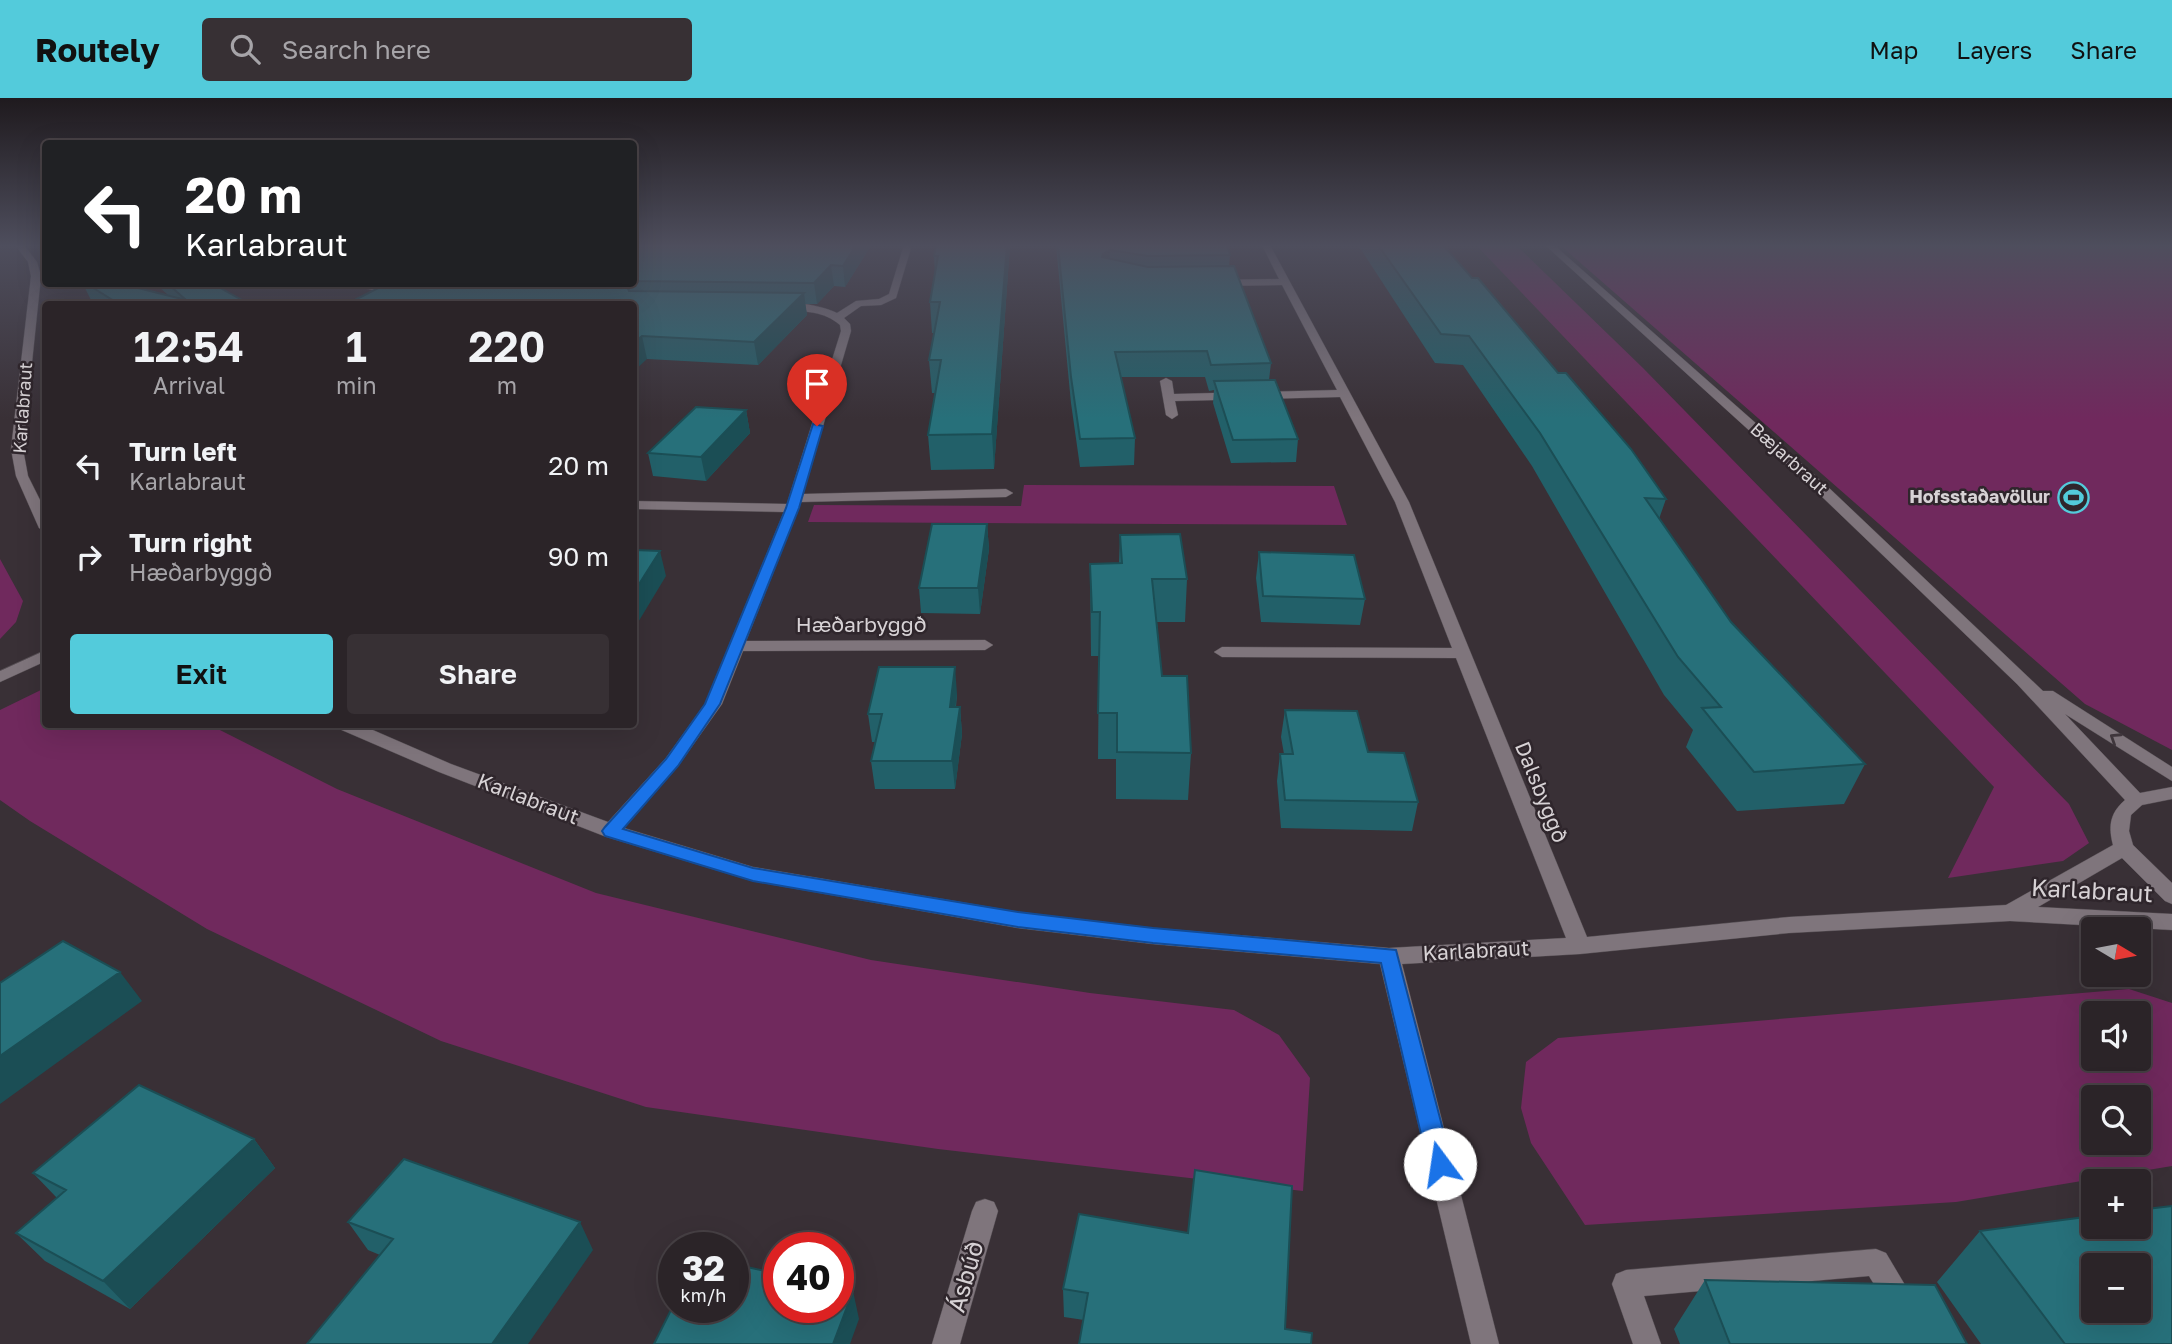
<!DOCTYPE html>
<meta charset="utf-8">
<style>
:root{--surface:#2b2428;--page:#373034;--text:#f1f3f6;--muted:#a6a4a8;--line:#474145;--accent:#53cbdb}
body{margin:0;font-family:"Golos Text",sans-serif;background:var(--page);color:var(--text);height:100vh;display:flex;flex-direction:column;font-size:26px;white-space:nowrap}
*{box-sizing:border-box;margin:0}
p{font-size:23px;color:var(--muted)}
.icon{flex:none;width:38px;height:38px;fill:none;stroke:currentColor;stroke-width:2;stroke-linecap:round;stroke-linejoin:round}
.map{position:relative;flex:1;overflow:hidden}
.side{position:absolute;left:42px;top:203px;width:595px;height:427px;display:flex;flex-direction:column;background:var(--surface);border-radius:7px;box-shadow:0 7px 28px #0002,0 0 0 2px var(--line)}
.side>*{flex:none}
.top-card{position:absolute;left:42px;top:42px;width:595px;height:147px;border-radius:7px;box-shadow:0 7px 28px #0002,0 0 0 2px var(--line);background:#202124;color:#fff;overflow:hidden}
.needle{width:46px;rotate:100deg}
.controls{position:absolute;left:2081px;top:819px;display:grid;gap:14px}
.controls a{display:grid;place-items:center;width:70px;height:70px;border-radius:7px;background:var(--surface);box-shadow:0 7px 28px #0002,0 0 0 2px var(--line);font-size:35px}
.speed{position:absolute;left:658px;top:1134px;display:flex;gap:14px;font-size:35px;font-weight:700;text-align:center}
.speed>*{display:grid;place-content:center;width:91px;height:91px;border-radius:50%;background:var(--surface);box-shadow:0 7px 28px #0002,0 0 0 2px var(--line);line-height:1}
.speed small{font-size:18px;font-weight:400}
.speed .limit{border:10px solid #d22;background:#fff;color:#111}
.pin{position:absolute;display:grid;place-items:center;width:60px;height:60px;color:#fff;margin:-72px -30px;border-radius:50% 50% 50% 0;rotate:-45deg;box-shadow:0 0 7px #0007}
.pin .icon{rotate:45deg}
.me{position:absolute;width:77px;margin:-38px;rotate:346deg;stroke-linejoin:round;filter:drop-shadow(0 0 5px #0008)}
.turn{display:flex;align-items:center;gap:24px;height:147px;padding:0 28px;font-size:32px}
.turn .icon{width:91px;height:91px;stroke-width:2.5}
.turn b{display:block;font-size:49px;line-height:60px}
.eta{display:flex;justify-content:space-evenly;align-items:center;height:119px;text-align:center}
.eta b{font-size:42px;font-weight:600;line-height:49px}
.cta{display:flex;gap:14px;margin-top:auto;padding:14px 28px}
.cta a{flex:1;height:80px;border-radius:7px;background:var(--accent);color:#111;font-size:28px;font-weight:600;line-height:80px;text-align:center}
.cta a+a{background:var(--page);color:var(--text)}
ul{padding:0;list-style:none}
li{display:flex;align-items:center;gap:21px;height:91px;padding:0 28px}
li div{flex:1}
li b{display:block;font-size:26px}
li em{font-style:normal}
header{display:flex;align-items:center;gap:42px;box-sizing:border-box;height:98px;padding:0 35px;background:var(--accent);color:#111}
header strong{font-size:33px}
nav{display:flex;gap:38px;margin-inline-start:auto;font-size:24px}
.search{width:490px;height:63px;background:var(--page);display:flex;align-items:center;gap:18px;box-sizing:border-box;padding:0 24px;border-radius:7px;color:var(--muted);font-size:26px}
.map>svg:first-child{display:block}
</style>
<header>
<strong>Routely</strong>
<div class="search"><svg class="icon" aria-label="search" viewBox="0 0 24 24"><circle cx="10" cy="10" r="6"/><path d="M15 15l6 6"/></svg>Search here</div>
<nav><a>Map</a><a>Layers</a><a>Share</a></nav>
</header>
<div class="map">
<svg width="2172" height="1246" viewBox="0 0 2172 1246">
<rect width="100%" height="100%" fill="#393036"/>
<path fill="#70295d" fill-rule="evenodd" d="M 1476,147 L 1516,147 L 1643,270 L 2069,706 L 2089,745 L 2063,763 L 1948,780 L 1994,689 Z
M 1560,147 L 2149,147 L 2164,149 L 2162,147 L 2172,147 L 2172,652 L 2085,606 Z
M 1024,387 L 1334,388 L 1347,427 L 808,424 L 814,407 L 1021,408 Z
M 0,461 L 23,503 L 16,524 L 0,541 Z
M 45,590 L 46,626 L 210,627 L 337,691 L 596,795 L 871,862 L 1090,895 L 1234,912 L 1279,937 L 1310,980 L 1303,1093 L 938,1051 L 646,1009 L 441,943 L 207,831 L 30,723 L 0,702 L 0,612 Z
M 2129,891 L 2172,905 L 2172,1068 L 1956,1104 L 1585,1127 L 1531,1045 L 1521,1010 L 1526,964 L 1558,940 ZM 2138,915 L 2138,961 L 2093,961 L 2093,915 ZM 2093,999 L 2138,999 L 2138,1045 L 2093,1045 Z"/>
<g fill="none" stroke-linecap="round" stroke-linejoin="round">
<defs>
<path id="minor" d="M 15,147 L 24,147 L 37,164 L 41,178 L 23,351 L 28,378 L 46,414 L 46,434 L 39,430 L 16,378 L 11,351 L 31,178 L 28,164 Z
M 907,147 L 911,150 L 896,200 L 881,207 L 861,208 L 844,220 L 850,226 L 851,233 L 803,396 L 1006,391 L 1013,395 L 1006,399 L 801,404 L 746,543 L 985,542 L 993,547 L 985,552 L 743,553 L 722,606 L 678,668 L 624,730 L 753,769 L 1018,814 L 1153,830 L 1389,850 L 1566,840 L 1456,560 L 1222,559 L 1214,554 L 1222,549 L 1452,550 L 1395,404 L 1340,299 L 1175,303 L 1178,317 L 1172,321 L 1166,317 L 1160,283 L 1166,280 L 1172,283 L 1174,296 L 1337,292 L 1282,187 L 1217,188 L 1212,185 L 1217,182 L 1279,181 L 1262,147 L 1270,147 L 1409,404 L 1587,839 L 1789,819 L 2006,807 L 2113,747 C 2108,728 2110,715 2125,702 L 2017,586 L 1817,394 L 1545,147 L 1554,147 L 1827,388 L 2043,593 L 2053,593 L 2172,669 L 2172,683 L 2065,616 L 2140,695 L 2172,689 L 2172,701 L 2142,707 L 2131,717 L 2129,733 L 2133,747 L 2172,785 L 2172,806 L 2165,803 L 2122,760 L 2038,809 L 2172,816 L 2172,832 L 2010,823 L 1789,835 L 1580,856 L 1402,866 L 1499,1246 L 1471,1246 L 1380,866 L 1153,846 L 1018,830 L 753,783 L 604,738 L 439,674 L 337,630 L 335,626 L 359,626 L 451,666 L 608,724 L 666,660 L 705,606 L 784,414 L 634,411 L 634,403 L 787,406 L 841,233 L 840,227 C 824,213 805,213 784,213 L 779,210 C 793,201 822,208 837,215 L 856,203 L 879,201 L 889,196 L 903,150 Z
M 351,186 L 366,186 L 402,196 L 397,199 Z
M 46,552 L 46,563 L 0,584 L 0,573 Z
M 985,1101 L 994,1104 L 998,1113 L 960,1246 L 932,1246 L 972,1113 L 976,1104 Z
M 1876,1151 L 1886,1155 L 1940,1246 L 1910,1246 L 1869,1178 L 1644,1198 L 1661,1246 L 1633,1246 L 1612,1186 L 1616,1176 L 1626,1172 Z"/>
</defs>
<use href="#minor" stroke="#534c51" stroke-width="1"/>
<use href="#minor" fill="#7f757c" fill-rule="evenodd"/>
</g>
<path fill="#226069" d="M 634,147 L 870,149 L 845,189 L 834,188 L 817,206 L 805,206 L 807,217 L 758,267 L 647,261 L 386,186 L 634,186 Z
M 936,147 L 1010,147 L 994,371 L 931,372 L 928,337 L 935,295 L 932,295 L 929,262 L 934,235 L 932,235 L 930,204 L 935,176 L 934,158 Z
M 1056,147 L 1227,147 L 1230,157 L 1229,168 L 1271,265 L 1269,282 L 1298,341 L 1296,364 L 1231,365 L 1213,305 L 1214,292 L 1209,293 L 1205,279 L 1121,279 L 1135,340 L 1134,367 L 1080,369 L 1071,305 Z
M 1358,147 L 1443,147 L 1558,275 L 1666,401 L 1659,421 L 1731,524 L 1865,666 L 1844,706 L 1737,713 L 1686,649 L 1693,632 L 1664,597 L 1532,368 L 1463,267 L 1435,265 Z
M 83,186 L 122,186 L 168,197 L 156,186 L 213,186 L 249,206 L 98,206 L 91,202 Z
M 746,312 L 750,335 L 706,383 L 653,378 L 648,355 Z
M 987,426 L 989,451 L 980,516 L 921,515 L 919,490 Z
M 1120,437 L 1187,481 L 1185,524 L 1157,524 L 1162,578 L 1191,655 L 1188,702 L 1116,701 L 1116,661 L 1098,661 L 1099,558 L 1091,558 L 1090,466 L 1119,465 Z
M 1259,454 L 1365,501 L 1360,527 L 1261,524 L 1256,480 Z
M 957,596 L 956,609 L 960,609 L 962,636 L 955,691 L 875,691 L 871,663 L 875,644 L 872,644 L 868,616 Z
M 1285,612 L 1368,654 L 1418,704 L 1412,733 L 1281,730 L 1277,683 L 1280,656 L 1284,656 L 1281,639 Z
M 254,1041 L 275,1070 L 130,1211 L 45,1163 L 16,1135 L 57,1100 L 33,1075 Z
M 348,1124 L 593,1152 L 380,1157 L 368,1152 Z
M 1980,1133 L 2172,1246 L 1981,1246 L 1937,1184 Z
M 1705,1182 L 1967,1246 L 1680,1246 L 1674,1231 Z
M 1063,1191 L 1285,1231 L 1084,1222 L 1064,1219 Z"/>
<path fill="#1b4e55" d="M 856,147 L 870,147 L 870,149 L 845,189 L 843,168 Z
M 1007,147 L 1010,147 L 994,371 L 992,336 Z
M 1110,152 L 1109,174 L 1102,159 L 1103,156 Z
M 831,167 L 834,188 L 817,206 L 814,185 Z
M 804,195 L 807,217 L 758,267 L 754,244 Z
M 642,238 L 647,261 L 634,273 L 634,245 Z
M 746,312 L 750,335 L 706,383 L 701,359 Z
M 987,426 L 989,451 L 980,516 L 978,490 Z
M 660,453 L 666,478 L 634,531 L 634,494 Z
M 955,569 L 957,596 L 952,636 L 950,609 Z
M 960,609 L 962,636 L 955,691 L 952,663 Z
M 120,874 L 142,903 L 0,1006 L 0,958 Z
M 254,1041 L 275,1070 L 130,1211 L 103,1183 Z
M 580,1124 L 593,1152 L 528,1246 L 492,1246 Z
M 853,1193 L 859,1221 L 850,1246 L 833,1246 Z"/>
<path fill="#27707a" stroke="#1b4e55" stroke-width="2" fill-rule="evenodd" d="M 634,147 L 856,147 L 843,168 L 831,167 L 814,185 L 634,183 Z
M 936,147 L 1007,147 L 992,336 L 928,337 L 941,262 L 929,262 L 940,204 L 930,204 L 938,158 L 934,158 Z
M 1058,147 L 1227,147 L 1230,157 L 1148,158 L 1110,152 L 1103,156 L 1102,159 L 1148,169 L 1234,168 L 1271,265 L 1211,267 L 1207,253 L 1115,254 L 1135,340 L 1080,341 L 1071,279 Z
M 1378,147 L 1443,147 L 1472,180 L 1478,180 L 1558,275 L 1566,275 L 1631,351 L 1666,401 L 1645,400 L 1731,524 L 1865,666 L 1754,674 L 1702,610 L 1721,609 L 1678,559 L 1540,335 L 1469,238 L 1441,236 Z
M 87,186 L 122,186 L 186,202 L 168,186 L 213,186 L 249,206 L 119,206 Z
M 386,186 L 626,186 L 629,193 L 804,195 L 754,244 L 642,238 L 634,245 L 634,206 L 347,206 Z
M 1275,282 L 1298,341 L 1233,342 L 1214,283 Z
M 696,309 L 746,312 L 701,359 L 648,355 Z
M 932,426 L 987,426 L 978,490 L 919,490 Z
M 1180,436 L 1187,481 L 1152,481 L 1162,578 L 1187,578 L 1191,655 L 1117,654 L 1117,615 L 1098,615 L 1100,514 L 1092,514 L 1090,466 L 1122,465 L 1120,437 Z
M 634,452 L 660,453 L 634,494 Z
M 1259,454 L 1354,457 L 1365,501 L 1263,498 Z
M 879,569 L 955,569 L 950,609 L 960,609 L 952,663 L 871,663 L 882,616 L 868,616 Z
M 1285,612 L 1357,613 L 1368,654 L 1404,655 L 1418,704 L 1285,702 L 1280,656 L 1293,656 Z
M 63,843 L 120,874 L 0,958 L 0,885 Z
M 139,987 L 254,1041 L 103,1183 L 16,1135 L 66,1092 L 33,1075 Z
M 404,1061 L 580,1124 L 492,1246 L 307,1246 L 393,1141 L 348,1124 Z
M 1195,1072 L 1292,1088 L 1285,1231 L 1312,1235 L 1311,1246 L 1079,1246 L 1088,1195 L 1063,1191 L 1079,1116 L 1188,1135 Z
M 2172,1108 L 2172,1246 L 2065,1246 L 1980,1133 L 2093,1118 L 2093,1129 L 2138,1129 L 2138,1112 ZM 2093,1167 L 2138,1167 L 2138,1213 L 2093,1213 Z
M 733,1166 L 779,1176 L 779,1209 L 838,1209 L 838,1190 L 853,1193 L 833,1246 L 654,1246 L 674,1206 L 674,1209 L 733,1209 Z
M 1705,1182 L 1935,1187 L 1967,1246 L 1730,1246 Z"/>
<defs><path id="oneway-chevron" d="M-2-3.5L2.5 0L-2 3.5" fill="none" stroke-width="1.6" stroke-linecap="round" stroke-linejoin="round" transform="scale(1.75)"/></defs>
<use stroke="#3f363c" href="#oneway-chevron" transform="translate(2115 640) rotate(-147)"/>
<linearGradient id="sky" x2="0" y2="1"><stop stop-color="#1f1a1e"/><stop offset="0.46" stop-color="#4e4e5d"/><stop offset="1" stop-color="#4e4e5d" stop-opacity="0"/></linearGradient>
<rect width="2172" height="321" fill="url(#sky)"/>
<path fill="#1a73e8" stroke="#114b97" stroke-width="2" d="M 813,326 L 823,328 L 799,410 L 720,606 L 678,668 L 623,731 L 753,770 L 1018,814 L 1153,830 L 1396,852 L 1452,1066 L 1448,1073 L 1440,1076 L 1432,1073 L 1428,1066 L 1381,865 L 1153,845 L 1018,829 L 753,783 L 605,738 L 602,733 L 605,729 L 666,661 L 705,606 L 786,410 Z"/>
<defs>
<symbol id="stadium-ring" viewBox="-11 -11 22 22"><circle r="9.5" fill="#2f262c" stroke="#53cbdb" stroke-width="1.5"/><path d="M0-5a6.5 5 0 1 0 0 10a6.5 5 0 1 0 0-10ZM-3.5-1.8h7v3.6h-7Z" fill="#53cbdb"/></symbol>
</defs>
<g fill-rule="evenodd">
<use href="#stadium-ring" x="2056" y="382" width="35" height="35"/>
</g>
<g text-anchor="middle" stroke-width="5" stroke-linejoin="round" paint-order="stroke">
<g font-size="18" fill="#d7d2d5" stroke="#2f262c">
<text transform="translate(23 310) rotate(-86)" y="6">Karlabraut</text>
<text transform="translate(1789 361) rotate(42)" y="6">Bæjarbraut</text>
</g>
<g font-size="18" font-weight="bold" fill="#d7d2d5" stroke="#2f262c" text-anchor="end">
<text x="2050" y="405">Hofsstaðavöllur</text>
</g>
<g font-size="21" fill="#d7d2d5" stroke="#2f262c">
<text x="861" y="534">Hæðarbyggð</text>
<text transform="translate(1541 694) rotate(68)" y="7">Dalsbyggð</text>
<text transform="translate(528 701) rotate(21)" y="7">Karlabraut</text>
<text transform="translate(1476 853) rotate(-3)" y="7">Karlabraut</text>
</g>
<g font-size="24" fill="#d7d2d5" stroke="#2f262c">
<text transform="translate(2092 793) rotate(3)" y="8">Karlabraut</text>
<text transform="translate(966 1179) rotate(-74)" y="8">Ásbúð</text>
</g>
</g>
</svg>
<div class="controls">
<a><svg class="needle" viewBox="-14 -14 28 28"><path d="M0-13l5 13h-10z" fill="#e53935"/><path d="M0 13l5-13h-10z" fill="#a6a4a8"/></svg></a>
<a><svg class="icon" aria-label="sound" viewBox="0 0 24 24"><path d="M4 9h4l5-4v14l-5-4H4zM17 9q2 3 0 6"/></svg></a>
<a><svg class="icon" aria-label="search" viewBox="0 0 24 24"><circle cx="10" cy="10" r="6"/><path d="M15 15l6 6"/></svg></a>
<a>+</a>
<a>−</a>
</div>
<div class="speed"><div>32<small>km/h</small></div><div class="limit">40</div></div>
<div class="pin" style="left:817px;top:328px;background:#d93025"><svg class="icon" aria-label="arrive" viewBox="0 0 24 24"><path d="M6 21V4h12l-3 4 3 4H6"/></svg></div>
<svg class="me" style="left:1440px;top:1066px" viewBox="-20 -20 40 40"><circle r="19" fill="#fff"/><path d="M0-13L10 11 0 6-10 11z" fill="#1a73e8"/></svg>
<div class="top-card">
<div class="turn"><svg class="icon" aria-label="left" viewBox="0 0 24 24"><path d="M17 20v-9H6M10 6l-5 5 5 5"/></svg><div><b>20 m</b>Karlabraut</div></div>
</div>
<section class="side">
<div class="eta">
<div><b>12:54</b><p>Arrival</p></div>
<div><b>1</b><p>min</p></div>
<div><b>220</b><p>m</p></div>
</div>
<ul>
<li><svg class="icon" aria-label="left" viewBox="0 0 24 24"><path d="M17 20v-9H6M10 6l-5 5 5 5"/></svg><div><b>Turn left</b><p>Karlabraut</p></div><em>20 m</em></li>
<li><svg class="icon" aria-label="right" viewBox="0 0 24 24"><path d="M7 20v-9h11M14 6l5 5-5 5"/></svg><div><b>Turn right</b><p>Hæðarbyggð</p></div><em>90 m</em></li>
</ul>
<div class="cta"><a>Exit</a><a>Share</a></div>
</section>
</div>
